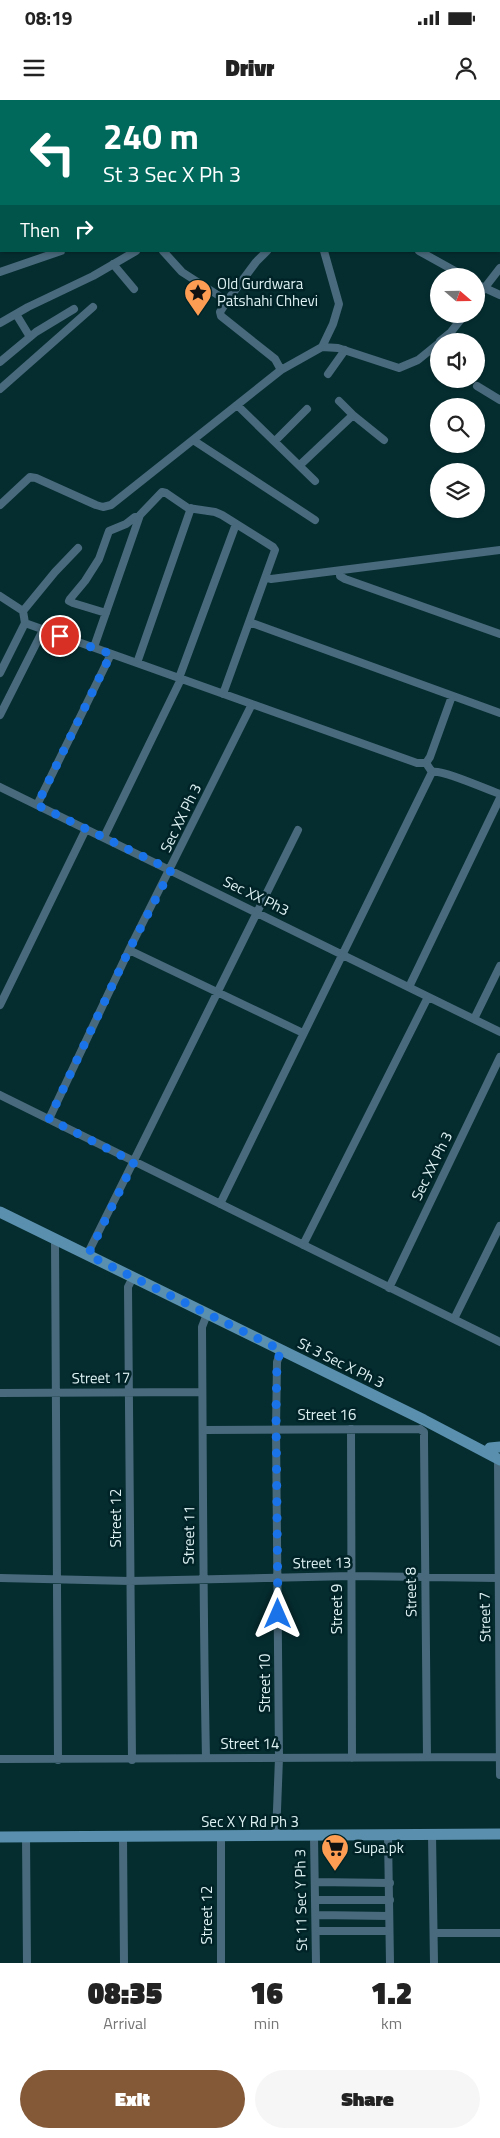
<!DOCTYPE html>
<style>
:root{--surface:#fff;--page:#f6f6f6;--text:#222;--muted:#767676;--accent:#845938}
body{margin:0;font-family:"Titillium Web",sans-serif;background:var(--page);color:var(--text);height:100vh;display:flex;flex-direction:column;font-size:19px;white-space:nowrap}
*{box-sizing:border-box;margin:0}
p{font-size:16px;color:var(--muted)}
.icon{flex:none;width:28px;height:28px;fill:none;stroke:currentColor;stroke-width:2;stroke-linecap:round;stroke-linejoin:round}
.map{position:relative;height:1863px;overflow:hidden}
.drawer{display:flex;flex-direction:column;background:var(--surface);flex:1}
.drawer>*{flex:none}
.guide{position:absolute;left:0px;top:0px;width:500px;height:152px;box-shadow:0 1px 4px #0004;background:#00695c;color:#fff;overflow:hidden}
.needle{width:32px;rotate:110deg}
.fabs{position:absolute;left:430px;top:168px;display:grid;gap:10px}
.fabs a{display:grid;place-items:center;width:55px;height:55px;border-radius:50%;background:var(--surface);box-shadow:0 1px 4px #0004;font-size:25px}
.pin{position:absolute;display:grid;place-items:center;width:42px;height:42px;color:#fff;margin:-21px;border:2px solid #fff;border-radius:50%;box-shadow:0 1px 5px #0007}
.me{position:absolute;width:55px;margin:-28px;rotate:0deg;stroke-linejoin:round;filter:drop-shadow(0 0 4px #0008)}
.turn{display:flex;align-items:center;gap:18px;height:105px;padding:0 20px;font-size:22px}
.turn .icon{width:65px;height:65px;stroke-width:2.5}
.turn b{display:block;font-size:35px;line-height:42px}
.then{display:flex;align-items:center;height:48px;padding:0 20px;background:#0003;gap:10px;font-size:19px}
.eta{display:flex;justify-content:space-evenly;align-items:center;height:85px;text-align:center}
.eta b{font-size:30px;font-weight:800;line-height:35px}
.button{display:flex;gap:10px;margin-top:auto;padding:10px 20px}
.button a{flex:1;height:58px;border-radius:30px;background:var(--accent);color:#fff;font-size:20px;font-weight:800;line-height:58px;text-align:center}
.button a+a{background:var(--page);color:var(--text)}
.status{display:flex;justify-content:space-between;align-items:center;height:35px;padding:0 25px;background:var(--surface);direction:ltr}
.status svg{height:14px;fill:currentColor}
header{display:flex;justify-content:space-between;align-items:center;height:65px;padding:0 20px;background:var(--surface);font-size:22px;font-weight:800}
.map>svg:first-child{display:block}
</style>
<div class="status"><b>08:19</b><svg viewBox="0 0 49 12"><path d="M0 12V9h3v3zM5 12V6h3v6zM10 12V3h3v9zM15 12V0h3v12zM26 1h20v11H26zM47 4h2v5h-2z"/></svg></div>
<header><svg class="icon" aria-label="menu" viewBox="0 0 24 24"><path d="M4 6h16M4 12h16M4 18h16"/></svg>Drivr<svg class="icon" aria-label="person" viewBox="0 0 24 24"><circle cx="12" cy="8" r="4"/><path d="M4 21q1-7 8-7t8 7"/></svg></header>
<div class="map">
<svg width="500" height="1863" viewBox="0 0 500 1863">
<rect width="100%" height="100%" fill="#052d30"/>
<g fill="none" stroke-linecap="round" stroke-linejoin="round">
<path stroke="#496a7c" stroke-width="8" d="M 24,0 L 24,1
M 56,0 L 57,1
M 91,0 L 92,1
M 129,0 L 130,1
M 168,0 L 169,1
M 344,0 L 346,1
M 66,1 L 70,0
M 118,1 L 120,0
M 254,1 L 254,0
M 0,18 L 1,17
M 0,47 L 1,47
M 0,89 L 1,89
M 0,131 L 1,131
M 163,151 L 182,172 L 227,201 L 220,212 L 221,216 L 275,259 L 281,270
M 419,151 L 464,176
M 113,164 L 134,189
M 0,172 L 61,151
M 476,184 L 500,195
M 476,199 L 500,168
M 227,201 L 256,162 L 267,151
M 16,214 L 30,237
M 0,223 L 28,207 L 93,176 L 136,151
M 440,241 L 451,232 L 465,214
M 322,247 L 338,248 L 399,268 L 418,260 L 439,243
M 0,262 L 36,232 L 74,209
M 328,274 L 345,250
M 477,286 L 500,300
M 0,289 L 93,207
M 339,301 L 353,315
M 237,305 L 315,381
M 193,340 L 315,420
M 275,341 L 307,309
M 300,365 L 353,315 L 384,340
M 0,405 L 30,377 L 36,378 L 96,405 L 103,407 L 111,405 L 281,270 L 322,247 L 333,224 L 339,204 L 324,151
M 340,471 L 340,476 L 345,479 L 500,534
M 266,477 L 271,479 L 500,450
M 0,496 L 23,511 L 25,523 L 0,573
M 23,511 L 55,472 L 78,448
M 106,513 L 73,503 L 69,501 L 70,499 L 85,481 L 99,459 L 109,431 L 126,424 L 135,417 L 139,418
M 249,522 L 500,613
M 25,523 L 417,663 L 426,663 L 432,672 C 442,669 488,690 500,694
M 94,547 L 140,415 L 162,392 L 166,393 L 188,408 L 215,412 L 222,415 L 273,447 L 275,450 L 223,594
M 137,563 L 191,408
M 179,578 L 236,424
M 0,615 L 43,530
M 426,663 L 430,657 L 452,596
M 0,687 L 500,932
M 37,705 L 111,554
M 104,737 L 181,579
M 129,850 L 303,933
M 409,887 L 500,698
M 0,905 L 86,729
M 474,919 L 500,866
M 0,995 L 500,1242
M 49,1019 L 129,850 L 252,604
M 220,1104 L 432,672
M 55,1140 L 58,1660
M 303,1145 L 428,897
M 87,1155 L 298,730
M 389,1188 L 500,957
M 454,1219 L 500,1126
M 0,1293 L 202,1292
M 351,1329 L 352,1658
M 420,1329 L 424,1332 L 424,1340 L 427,1657
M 204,1330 L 420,1329
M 498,1359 L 500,1675
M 0,1478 L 130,1481 L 351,1476 L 498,1478
M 206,1658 C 203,1514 203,1371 202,1227 L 207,1214
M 0,1659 L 500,1657
M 132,1660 L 128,1187 L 133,1177
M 432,1735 L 434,1863
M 26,1736 L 27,1863
M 276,1736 L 279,1658 L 276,1329 L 277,1262 L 281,1250
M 388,1736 L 390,1863
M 123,1737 L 124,1863
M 314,1737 L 316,1863
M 315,1782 L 390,1783
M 316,1800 L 390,1800
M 316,1815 L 389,1816
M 316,1831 L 389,1831
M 434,1833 L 500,1833
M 221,1863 L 221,1737"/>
<path stroke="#5a8fad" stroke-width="11" d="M 0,1112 L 424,1320 L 500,1360
M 490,1348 L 500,1347
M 0,1737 L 500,1734"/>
</g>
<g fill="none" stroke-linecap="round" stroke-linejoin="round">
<path stroke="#1a73e8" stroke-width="9" stroke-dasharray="0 16.2" d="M 60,536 L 111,554 L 37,705 L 171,770 L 129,850 L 49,1019 L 134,1062 L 88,1155 L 281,1250 L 277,1262 L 276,1312 L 278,1514"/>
</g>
<defs>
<symbol id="sight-pin" viewBox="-11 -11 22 30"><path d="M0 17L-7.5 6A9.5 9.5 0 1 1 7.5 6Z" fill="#fc9d53" stroke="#002327"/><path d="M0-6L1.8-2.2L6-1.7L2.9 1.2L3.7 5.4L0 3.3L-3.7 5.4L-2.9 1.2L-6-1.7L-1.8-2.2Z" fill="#111"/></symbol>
<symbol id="supermarket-pin" viewBox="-11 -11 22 30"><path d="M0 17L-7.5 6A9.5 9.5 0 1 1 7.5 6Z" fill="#fc9d53" stroke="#002327"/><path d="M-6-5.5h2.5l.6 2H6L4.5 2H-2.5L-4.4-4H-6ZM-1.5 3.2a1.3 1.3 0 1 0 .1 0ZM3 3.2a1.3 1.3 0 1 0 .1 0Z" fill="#111"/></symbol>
</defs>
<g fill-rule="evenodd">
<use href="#sight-pin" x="182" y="177" width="32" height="43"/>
<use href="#supermarket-pin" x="319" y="1732" width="32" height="43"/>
</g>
<g text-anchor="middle" stroke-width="5" stroke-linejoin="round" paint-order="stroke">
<g font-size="15" fill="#ddf1f3" stroke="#002327" text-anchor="start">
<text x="217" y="189">Old Gurdwara<tspan x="217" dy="17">Patshahi Chhevi</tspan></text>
<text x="354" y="1753">Supa.pk</text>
</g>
<g font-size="15" fill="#ddf1f3" stroke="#002327">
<text transform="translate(181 718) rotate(-64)" y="5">Sec XX Ph 3</text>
<text transform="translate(256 796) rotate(26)" y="5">Sec XX Ph3</text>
<text transform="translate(432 1066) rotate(-64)" y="5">Sec XX Ph 3</text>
<text transform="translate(341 1263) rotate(26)" y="5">St 3 Sec X Ph 3</text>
<text transform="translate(101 1278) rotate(-1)" y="5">Street 17</text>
<text x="327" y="1320">Street 16</text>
<text transform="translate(116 1418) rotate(-90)" y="5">Street 12</text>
<text transform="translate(189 1435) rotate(-89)" y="5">Street 11</text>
<text transform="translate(322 1463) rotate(-1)" y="5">Street 13</text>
<text transform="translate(411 1492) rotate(-91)" y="5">Street 8</text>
<text transform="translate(337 1509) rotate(-90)" y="5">Street 9</text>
<text transform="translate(485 1517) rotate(-91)" y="5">Street 7</text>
<text transform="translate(265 1583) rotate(-90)" y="5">Street 10</text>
<text x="250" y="1649">Street 14</text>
<text x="250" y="1727">Sec X Y Rd Ph 3</text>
<text transform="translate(301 1800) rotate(-91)" y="5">St 11 Sec Y Ph 3</text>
<text transform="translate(207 1815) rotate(-90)" y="5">Street 12</text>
</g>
</g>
</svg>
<div class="fabs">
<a><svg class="needle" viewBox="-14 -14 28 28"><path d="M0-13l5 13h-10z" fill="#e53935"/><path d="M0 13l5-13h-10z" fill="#767676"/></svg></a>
<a><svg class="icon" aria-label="sound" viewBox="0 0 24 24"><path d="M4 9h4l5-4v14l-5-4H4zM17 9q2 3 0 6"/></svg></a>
<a><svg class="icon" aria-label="search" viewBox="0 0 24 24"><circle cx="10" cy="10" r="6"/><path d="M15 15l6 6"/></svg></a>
<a><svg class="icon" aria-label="layers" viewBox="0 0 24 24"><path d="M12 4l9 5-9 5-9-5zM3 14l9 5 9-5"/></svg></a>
</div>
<div class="pin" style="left:60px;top:536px;background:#d93025"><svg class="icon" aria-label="arrive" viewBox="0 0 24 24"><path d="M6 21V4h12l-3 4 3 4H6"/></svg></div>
<svg class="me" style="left:278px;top:1514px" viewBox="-20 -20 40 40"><path d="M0-17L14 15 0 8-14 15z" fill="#1a73e8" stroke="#fff" stroke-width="4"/></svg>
<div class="guide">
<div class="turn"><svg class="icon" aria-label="left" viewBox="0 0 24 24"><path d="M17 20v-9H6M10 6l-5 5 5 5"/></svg><div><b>240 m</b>St 3 Sec X Ph 3</div></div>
<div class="then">Then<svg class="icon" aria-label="right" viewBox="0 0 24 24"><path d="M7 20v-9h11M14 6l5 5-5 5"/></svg></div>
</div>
</div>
<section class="drawer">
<div class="eta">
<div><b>08:35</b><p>Arrival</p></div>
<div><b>16</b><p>min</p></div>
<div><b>1.2</b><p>km</p></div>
</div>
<div class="button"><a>Exit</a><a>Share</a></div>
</section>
